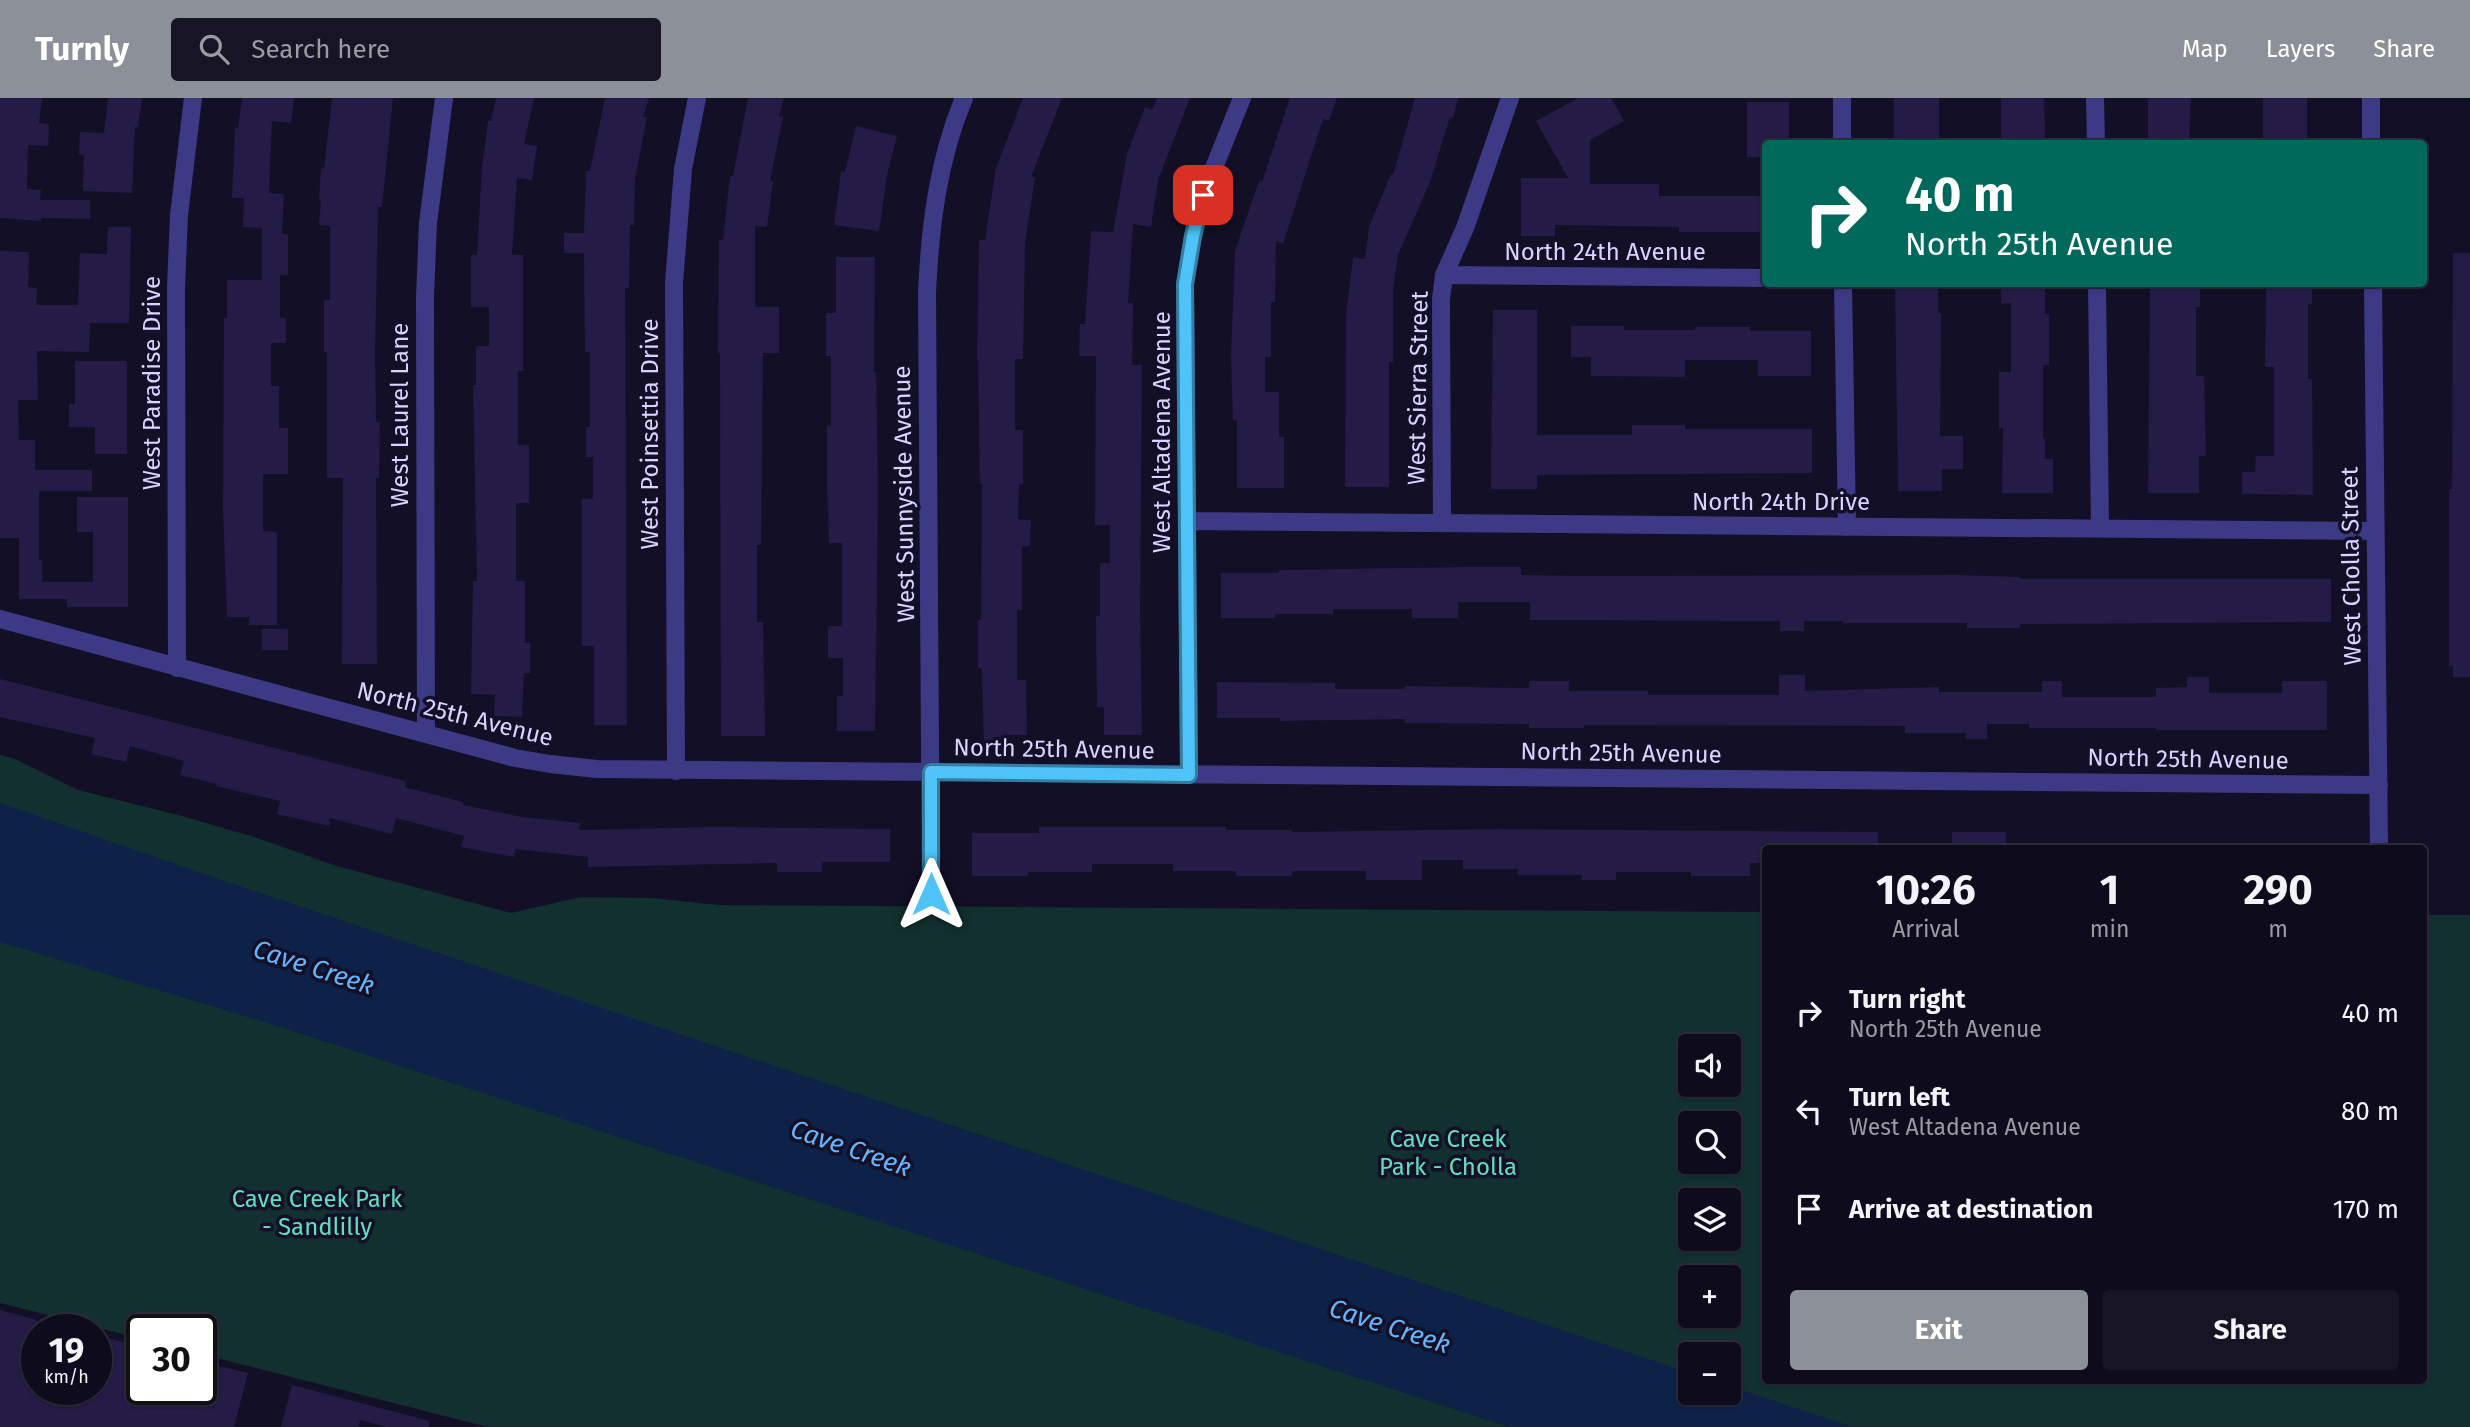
<!DOCTYPE html>
<meta charset="utf-8">
<style>
:root{--surface:#0e0b1c;--page:#171425;--text:#f1f3f6;--muted:#9b9ba3;--line:#2e2b3b;--accent:#8c9099}
body{margin:0;font-family:"Fira Sans",sans-serif;background:var(--page);color:var(--text);height:100vh;display:flex;flex-direction:column;font-size:26px;white-space:nowrap}
*{box-sizing:border-box;margin:0}
p{font-size:23px;color:var(--muted)}
.icon{flex:none;width:38px;height:38px;fill:none;stroke:currentColor;stroke-width:2;stroke-linecap:round;stroke-linejoin:round}
.map{position:relative;flex:1;overflow:hidden}
.sheet{position:absolute;left:1762px;top:747px;width:665px;height:539px;display:flex;flex-direction:column;background:var(--surface);border-radius:7px;box-shadow:0 2px 5px #0004,0 0 0 2px var(--line)}
.sheet>*{flex:none}
.guide{position:absolute;left:1762px;top:42px;width:665px;height:147px;border-radius:7px;box-shadow:0 2px 5px #0004,0 0 0 2px var(--line);background:#00695c;color:#fff;overflow:hidden}
.tools{position:absolute;left:1678px;top:936px;display:grid;gap:14px}
.tools a{display:grid;place-items:center;width:63px;height:63px;border-radius:7px;background:var(--surface);box-shadow:0 2px 5px #0004,0 0 0 2px var(--line);font-size:35px}
.speed{position:absolute;left:21px;top:1216px;display:flex;gap:14px;font-size:35px;font-weight:700;text-align:center}
.speed>*{display:grid;place-content:center;width:91px;height:91px;border-radius:50%;background:var(--surface);box-shadow:0 2px 5px #0004,0 0 0 2px var(--line);line-height:1}
.speed small{font-size:18px;font-weight:400}
.speed .limit{border:4px solid #111;border-radius:10px;background:#fff;color:#111}
.pin{position:absolute;display:grid;place-items:center;width:60px;height:60px;color:#fff;margin:-30px;border-radius:14px;box-shadow:0 4px 10px #0006}
.me{position:absolute;width:77px;margin:-38px;rotate:0deg;stroke-linejoin:round;filter:drop-shadow(0 0 5px #0008)}
.turn{display:flex;align-items:center;gap:24px;height:147px;padding:0 28px;font-size:32px}
.turn .icon{width:91px;height:91px;stroke-width:2.5}
.turn b{display:block;font-size:49px;line-height:60px}
.eta{display:flex;justify-content:space-evenly;align-items:center;height:119px;text-align:center}
.eta b{font-size:42px;font-weight:700;line-height:49px}
.button{display:flex;gap:14px;margin-top:auto;padding:14px 28px}
.button a{flex:1;height:80px;border-radius:7px;background:var(--accent);color:#fff;font-size:28px;font-weight:700;line-height:80px;text-align:center}
.button a+a{background:var(--page);color:var(--text)}
ul{padding:0;list-style:none}
li{display:flex;align-items:center;gap:21px;height:98px;padding:0 28px}
li div{flex:1}
li b{display:block;font-size:26px}
li em{font-style:normal}
header{display:flex;align-items:center;gap:42px;box-sizing:border-box;height:98px;padding:0 35px;background:var(--accent);color:#fff}
header strong{font-size:33px}
nav{display:flex;gap:38px;margin-inline-start:auto;font-size:24px}
.search{width:490px;height:63px;background:var(--page);display:flex;align-items:center;gap:18px;box-sizing:border-box;padding:0 24px;border-radius:7px;color:var(--muted);font-size:26px}
.map>svg:first-child{display:block}
</style>
<header>
<strong>Turnly</strong>
<div class="search"><svg class="icon" aria-label="search" viewBox="0 0 24 24"><circle cx="10" cy="10" r="6"/><path d="M15 15l6 6"/></svg>Search here</div>
<nav><a>Map</a><a>Layers</a><a>Share</a></nav>
</header>
<div class="map">
<svg width="2470" height="1329" viewBox="0 0 2470 1329">
<rect width="100%" height="100%" fill="#130f26"/>
<path fill="#12302f" fill-rule="evenodd" d="M 0,657 L 15,661 L 78,692 L 182,718 L 254,739 L 337,768 L 511,815 L 581,799 L 652,800 L 718,807 L 1766,814 L 1766,1283 L 2424,1283 L 2424,817 L 2470,817 L 2470,1329 L 488,1329 L 201,1256 L 201,1232 L 142,1232 L 142,1241 L 0,1205 ZM 1690,948 L 1729,948 L 1729,987 L 1690,987 ZM 1690,1026 L 1729,1026 L 1729,1064 L 1690,1064 ZM 1690,1102 L 1729,1102 L 1729,1141 L 1690,1141 ZM 1690,1180 L 1729,1180 L 1729,1218 L 1690,1218 ZM 1690,1256 L 1729,1256 L 1729,1295 L 1690,1295 Z"/>
<path fill="#0c2248" d="M 0,705 L 230,785 L 1690,1275 L 1690,1295 L 1729,1295 L 1729,1288 L 1853,1329 L 1509,1329 L 274,927 L 0,844 Z"/>
<path fill="#241b47" d="M 0,0 L 42,0 L 39,25 L 49,26 L 48,48 L 28,47 L 27,91 L 41,92 L 40,102 L 90,102 L 90,121 L 41,120 L 41,123 L 0,120 Z
M 108,0 L 142,0 L 138,29 L 135,29 L 132,95 L 83,93 L 84,57 L 79,56 L 80,34 L 104,35 Z
M 242,0 L 294,0 L 291,25 L 272,23 L 269,95 L 284,96 L 282,136 L 288,136 L 288,177 L 280,177 L 280,220 L 286,220 L 286,245 L 271,245 L 271,288 L 279,288 L 279,330 L 288,330 L 288,376 L 263,376 L 263,433 L 277,434 L 277,527 L 249,527 L 249,519 L 227,519 L 223,410 L 224,220 L 227,220 L 227,182 L 262,182 L 262,130 L 243,129 L 244,100 L 232,100 L 235,29 L 238,30 Z
M 332,0 L 393,0 L 382,109 L 378,109 L 375,254 L 376,324 L 380,324 L 379,380 L 376,380 L 377,566 L 342,566 L 343,380 L 327,380 L 327,254 L 324,254 L 324,202 L 330,202 L 330,128 L 319,127 L 321,103 L 319,103 L 321,70 L 324,71 Z
M 496,0 L 534,0 L 524,46 L 537,48 L 532,82 L 517,80 L 512,157 L 523,157 L 523,273 L 518,273 L 518,347 L 529,347 L 529,405 L 516,405 L 516,483 L 525,483 L 525,545 L 530,545 L 530,575 L 524,575 L 522,619 L 494,618 L 495,597 L 471,596 L 473,483 L 477,483 L 473,287 L 476,287 L 476,248 L 489,248 L 489,209 L 471,209 L 471,157 L 477,157 L 482,69 L 488,23 L 491,23 Z
M 605,0 L 649,0 L 643,19 L 647,19 L 635,81 L 634,127 L 630,127 L 629,190 L 625,190 L 627,627 L 594,627 L 594,548 L 582,548 L 582,401 L 593,401 L 593,359 L 586,359 L 586,329 L 590,329 L 590,254 L 585,254 L 584,155 L 564,155 L 564,135 L 584,135 L 586,73 L 590,73 Z
M 748,0 L 784,0 L 779,18 L 783,19 L 770,83 L 773,83 L 767,129 L 755,128 L 755,209 L 779,209 L 779,255 L 763,255 L 761,447 L 757,447 L 757,524 L 763,524 L 765,638 L 721,638 L 720,255 L 718,255 L 719,142 L 723,142 L 730,78 L 733,78 Z
M 1023,0 L 1062,0 L 1031,79 L 1035,79 L 1025,145 L 1023,261 L 1015,261 L 1015,332 L 1023,332 L 1023,386 L 1019,386 L 1018,421 L 1031,422 L 1030,448 L 1022,448 L 1022,512 L 1017,512 L 1017,582 L 1026,582 L 1027,637 L 1009,637 L 1009,650 L 984,651 L 982,570 L 978,570 L 978,522 L 981,522 L 982,386 L 980,386 L 978,261 L 977,261 L 979,142 L 985,142 L 996,70 Z
M 1157,0 L 1190,0 L 1158,82 L 1151,129 L 1133,126 L 1128,205 L 1133,205 L 1132,267 L 1142,267 L 1140,511 L 1142,637 L 1104,637 L 1104,609 L 1097,609 L 1096,518 L 1100,518 L 1100,465 L 1110,465 L 1110,427 L 1095,427 L 1096,258 L 1079,258 L 1080,226 L 1085,226 L 1091,133 L 1113,134 L 1127,56 L 1145,9 L 1152,12 Z
M 1290,0 L 1337,0 L 1329,23 L 1323,21 L 1283,146 L 1276,143 L 1275,204 L 1271,204 L 1271,259 L 1265,259 L 1265,294 L 1279,294 L 1279,339 L 1284,339 L 1284,390 L 1237,390 L 1237,322 L 1233,322 L 1231,259 L 1235,153 L 1259,83 L 1262,84 Z
M 1415,0 L 1458,0 L 1453,20 L 1450,19 L 1430,84 L 1398,157 L 1393,192 L 1393,264 L 1389,264 L 1389,389 L 1345,389 L 1346,217 L 1353,159 L 1365,161 L 1369,129 L 1391,76 L 1393,77 Z
M 1578,0 L 1611,0 L 1624,23 L 1590,42 L 1590,86 L 1659,86 L 1659,98 L 1766,98 L 1766,134 L 1679,134 L 1679,129 L 1555,127 L 1555,138 L 1521,138 L 1521,80 L 1568,80 L 1536,23 Z
M 1894,0 L 1939,0 L 1939,46 L 1894,46 Z
M 2001,0 L 2044,0 L 2045,46 L 2001,46 Z
M 2148,0 L 2191,0 L 2189,46 L 2148,46 Z
M 2263,0 L 2307,0 L 2307,46 L 2263,46 Z
M 1747,4 L 1789,4 L 1789,46 L 1766,46 L 1766,59 L 1747,59 Z
M 856,28 L 897,38 L 887,77 L 879,133 L 834,127 L 841,73 L 845,74 Z
M 108,129 L 131,129 L 129,225 L 90,225 L 89,254 L 37,253 L 38,302 L 18,302 L 19,342 L 35,342 L 35,372 L 92,372 L 92,393 L 39,393 L 39,462 L 42,462 L 42,484 L 93,484 L 93,434 L 77,434 L 77,399 L 128,399 L 128,509 L 67,509 L 67,501 L 19,501 L 19,440 L 0,440 L 0,153 L 29,154 L 28,189 L 37,190 L 36,207 L 78,207 L 80,155 L 107,156 Z
M 2453,155 L 2470,155 L 2470,579 L 2453,579 L 2453,568 L 2449,568 L 2449,391 L 2452,391 Z
M 836,159 L 875,159 L 874,274 L 876,274 L 878,393 L 875,633 L 837,633 L 837,598 L 843,598 L 843,560 L 828,560 L 828,528 L 842,528 L 842,445 L 829,445 L 827,384 L 827,328 L 831,328 L 831,258 L 826,258 L 826,215 L 836,215 Z
M 1895,186 L 1938,186 L 1938,215 L 1941,215 L 1940,338 L 1963,338 L 1963,371 L 1942,371 L 1942,393 L 1898,393 Z
M 2001,186 L 2045,186 L 2045,216 L 2049,216 L 2049,267 L 2043,267 L 2043,341 L 2045,341 L 2045,361 L 2053,361 L 2053,395 L 2002,395 L 2003,330 L 1999,330 L 1999,274 L 2011,274 L 2011,205 L 2001,206 Z
M 2150,186 L 2200,186 L 2200,209 L 2196,209 L 2196,278 L 2204,278 L 2206,358 L 2199,358 L 2199,395 L 2148,395 Z
M 2266,186 L 2312,186 L 2312,206 L 2308,206 L 2308,281 L 2312,281 L 2313,397 L 2242,396 L 2242,374 L 2255,374 L 2256,358 L 2274,358 L 2274,269 L 2265,269 Z
M 1493,212 L 1537,212 L 1537,337 L 1632,337 L 1632,327 L 1685,327 L 1685,331 L 1812,331 L 1812,375 L 1537,377 L 1537,391 L 1491,391 Z
M 1571,228 L 1624,228 L 1624,232 L 1695,232 L 1695,229 L 1750,229 L 1750,233 L 1811,233 L 1811,278 L 1758,278 L 1758,262 L 1685,262 L 1685,279 L 1591,278 L 1591,259 L 1571,259 Z
M 75,263 L 127,263 L 127,356 L 95,356 L 95,329 L 69,329 L 69,306 L 75,306 Z
M 1467,469 L 1521,469 L 1521,477 L 1584,478 L 1959,477 L 2020,479 L 2020,481 L 2331,481 L 2331,524 L 2020,526 L 2020,530 L 1967,530 L 1967,525 L 1843,525 L 1843,523 L 1804,523 L 1804,533 L 1780,533 L 1780,523 L 1530,522 L 1530,504 L 1458,504 L 1458,520 L 1412,520 L 1412,511 L 1333,511 L 1333,516 L 1275,516 L 1275,520 L 1221,520 L 1221,475 L 1279,475 L 1279,472 Z
M 262,531 L 288,531 L 288,552 L 262,552 Z
M 1779,577 L 1805,577 L 1805,593 L 1939,589 L 1939,594 L 2042,594 L 2042,583 L 2062,583 L 2062,599 L 2156,599 L 2156,590 L 2187,589 L 2187,579 L 2209,579 L 2209,595 L 2282,595 L 2282,583 L 2327,583 L 2327,632 L 2156,632 L 2156,630 L 2029,630 L 2029,626 L 1987,626 L 1987,641 L 1966,641 L 1966,635 L 1905,635 L 1905,628 L 1584,627 L 1584,630 L 1529,630 L 1529,626 L 1405,625 L 1405,621 L 1280,623 L 1280,620 L 1217,620 L 1217,584 L 1335,585 L 1335,591 L 1405,591 L 1405,588 L 1529,590 L 1529,583 L 1569,583 L 1569,593 L 1648,593 L 1648,597 L 1779,597 Z
M 0,581 L 406,683 L 405,689 L 463,704 L 463,707 L 522,719 L 580,725 L 579,732 L 715,729 L 890,731 L 890,764 L 822,764 L 822,774 L 777,774 L 777,765 L 588,769 L 588,759 L 515,751 L 514,759 L 461,749 L 464,738 L 396,720 L 392,736 L 330,720 L 329,728 L 277,716 L 280,703 L 216,688 L 217,686 L 180,677 L 184,663 L 130,648 L 126,664 L 91,656 L 95,640 L 0,619 Z
M 1039,729 L 1226,729 L 1226,732 L 1292,732 L 1292,734 L 1497,731 L 1878,734 L 1878,751 L 1766,751 L 1766,765 L 1750,765 L 1750,778 L 1691,778 L 1691,774 L 1616,774 L 1616,782 L 1582,782 L 1582,777 L 1518,777 L 1518,771 L 1463,771 L 1463,762 L 1422,762 L 1422,782 L 1366,782 L 1366,773 L 1292,773 L 1292,778 L 1236,778 L 1236,773 L 1173,773 L 1173,766 L 1092,766 L 1092,774 L 1028,774 L 1028,778 L 972,778 L 972,735 L 1039,735 Z
M 1952,734 L 2006,734 L 2006,751 L 1952,751 Z
M 0,1212 L 37,1222 L 37,1292 L 96,1292 L 96,1237 L 142,1249 L 142,1292 L 201,1306 L 201,1264 L 248,1275 L 234,1329 L 0,1329 Z
M 292,1287 L 430,1323 L 429,1329 L 386,1329 L 360,1322 L 359,1329 L 281,1329 Z"/>
<g fill="none" stroke-linecap="round" stroke-linejoin="round">
<path stroke="#3d3a85" stroke-width="18" d="M 1842,0 L 1842,46
M 2095,0 L 2096,46
M 2371,0 L 2371,46
M 1444,177 L 1766,180
M 1843,186 L 1847,429
M 2097,186 L 2100,430
M 2373,186 L 2379,751
M 1187,423 L 2375,433
M 1442,425 L 1441,201 L 1444,177 L 1465,130 L 1510,0
M 0,521 L 515,660 L 550,666 L 597,671 L 2379,687
M 177,570 L 176,190 L 179,117 L 193,0
M 426,635 L 425,199 L 428,125 L 444,0
M 676,673 L 674,185 L 683,71 L 697,0
M 1189,677 L 1185,186 L 1193,138 L 1203,97 L 1242,0
M 931,796 L 927,195 C 930,128 938,62 964,0"/>
</g>
<g fill="none" stroke-linecap="round" stroke-linejoin="round">
<defs>
<path id="route" d="M 931,796 L 931,674 L 1189,677 L 1185,186 L 1193,138 L 1203,97"/>
</defs>
<use href="#route" stroke="#337fa1" stroke-width="18"/>
<use href="#route" stroke="#4fc3f7" stroke-width="12"/>
</g>
<g text-anchor="middle" stroke-width="7" stroke-linejoin="round" paint-order="stroke">
<g font-size="24" fill="#d9d4ff" stroke="#130f26">
<text x="1605" y="162">North 24th Avenue</text>
<text transform="translate(152 285) rotate(-90)" y="8">West Paradise Drive</text>
<text transform="translate(1418 290) rotate(-89)" y="8">West Sierra Street</text>
<text transform="translate(400 317) rotate(-90)" y="8">West Laurel Lane</text>
<text transform="translate(1162 334) rotate(-90)" y="8">West Altadena Avenue</text>
<text transform="translate(650 336) rotate(-90)" y="8">West Poinsettia Drive</text>
<text transform="translate(904 396) rotate(-91)" y="8">West Sunnyside Avenue</text>
<text x="1781" y="412">North 24th Drive</text>
<text transform="translate(2351 468) rotate(-91)" y="8">West Cholla Street</text>
<text transform="translate(455 616) rotate(14)" y="8">North 25th Avenue</text>
<text transform="translate(1054 651) rotate(1)" y="8">North 25th Avenue</text>
<text transform="translate(1621 655) rotate(1)" y="8">North 25th Avenue</text>
<text transform="translate(2188 661) rotate(1)" y="8">North 25th Avenue</text>
</g>
<g font-size="24" fill="#5fe0c0" stroke="#130f26">
<text x="1448" y="1049">Cave Creek<tspan x="1448" dy="28">Park - Cholla</tspan></text>
<text x="317" y="1109">Cave Creek Park<tspan x="317" dy="28">- Sandlilly</tspan></text>
</g>
<g font-size="26" font-style="italic" fill="#62b6ff" stroke="#130f26">
<text transform="translate(314 869) rotate(18)" y="9">Cave Creek</text>
<text transform="translate(851 1050) rotate(19)" y="9">Cave Creek</text>
<text transform="translate(1390 1228) rotate(18)" y="9">Cave Creek</text>
</g>
</g>
</svg>
<div class="tools">
<a><svg class="icon" aria-label="sound" viewBox="0 0 24 24"><path d="M4 9h4l5-4v14l-5-4H4zM17 9q2 3 0 6"/></svg></a>
<a><svg class="icon" aria-label="search" viewBox="0 0 24 24"><circle cx="10" cy="10" r="6"/><path d="M15 15l6 6"/></svg></a>
<a><svg class="icon" aria-label="layers" viewBox="0 0 24 24"><path d="M12 4l9 5-9 5-9-5zM3 14l9 5 9-5"/></svg></a>
<a>+</a>
<a>−</a>
</div>
<div class="speed"><div>19<small>km/h</small></div><div class="limit">30</div></div>
<div class="pin" style="left:1203px;top:97px;background:#d93025"><svg class="icon" aria-label="arrive" viewBox="0 0 24 24"><path d="M6 21V4h12l-3 4 3 4H6"/></svg></div>
<svg class="me" style="left:931px;top:796px" viewBox="-20 -20 40 40"><path d="M0-17L14 15 0 8-14 15z" fill="#4fc3f7" stroke="#fff" stroke-width="4"/></svg>
<div class="guide">
<div class="turn"><svg class="icon" aria-label="right" viewBox="0 0 24 24"><path d="M7 20v-9h11M14 6l5 5-5 5"/></svg><div><b>40 m</b>North 25th Avenue</div></div>
</div>
<section class="sheet">
<div class="eta">
<div><b>10:26</b><p>Arrival</p></div>
<div><b>1</b><p>min</p></div>
<div><b>290</b><p>m</p></div>
</div>
<ul>
<li><svg class="icon" aria-label="right" viewBox="0 0 24 24"><path d="M7 20v-9h11M14 6l5 5-5 5"/></svg><div><b>Turn right</b><p>North 25th Avenue</p></div><em>40 m</em></li>
<li><svg class="icon" aria-label="left" viewBox="0 0 24 24"><path d="M17 20v-9H6M10 6l-5 5 5 5"/></svg><div><b>Turn left</b><p>West Altadena Avenue</p></div><em>80 m</em></li>
<li><svg class="icon" aria-label="arrive" viewBox="0 0 24 24"><path d="M6 21V4h12l-3 4 3 4H6"/></svg><div><b>Arrive at destination</b></div><em>170 m</em></li>
</ul>
<div class="button"><a>Exit</a><a>Share</a></div>
</section>
</div>
